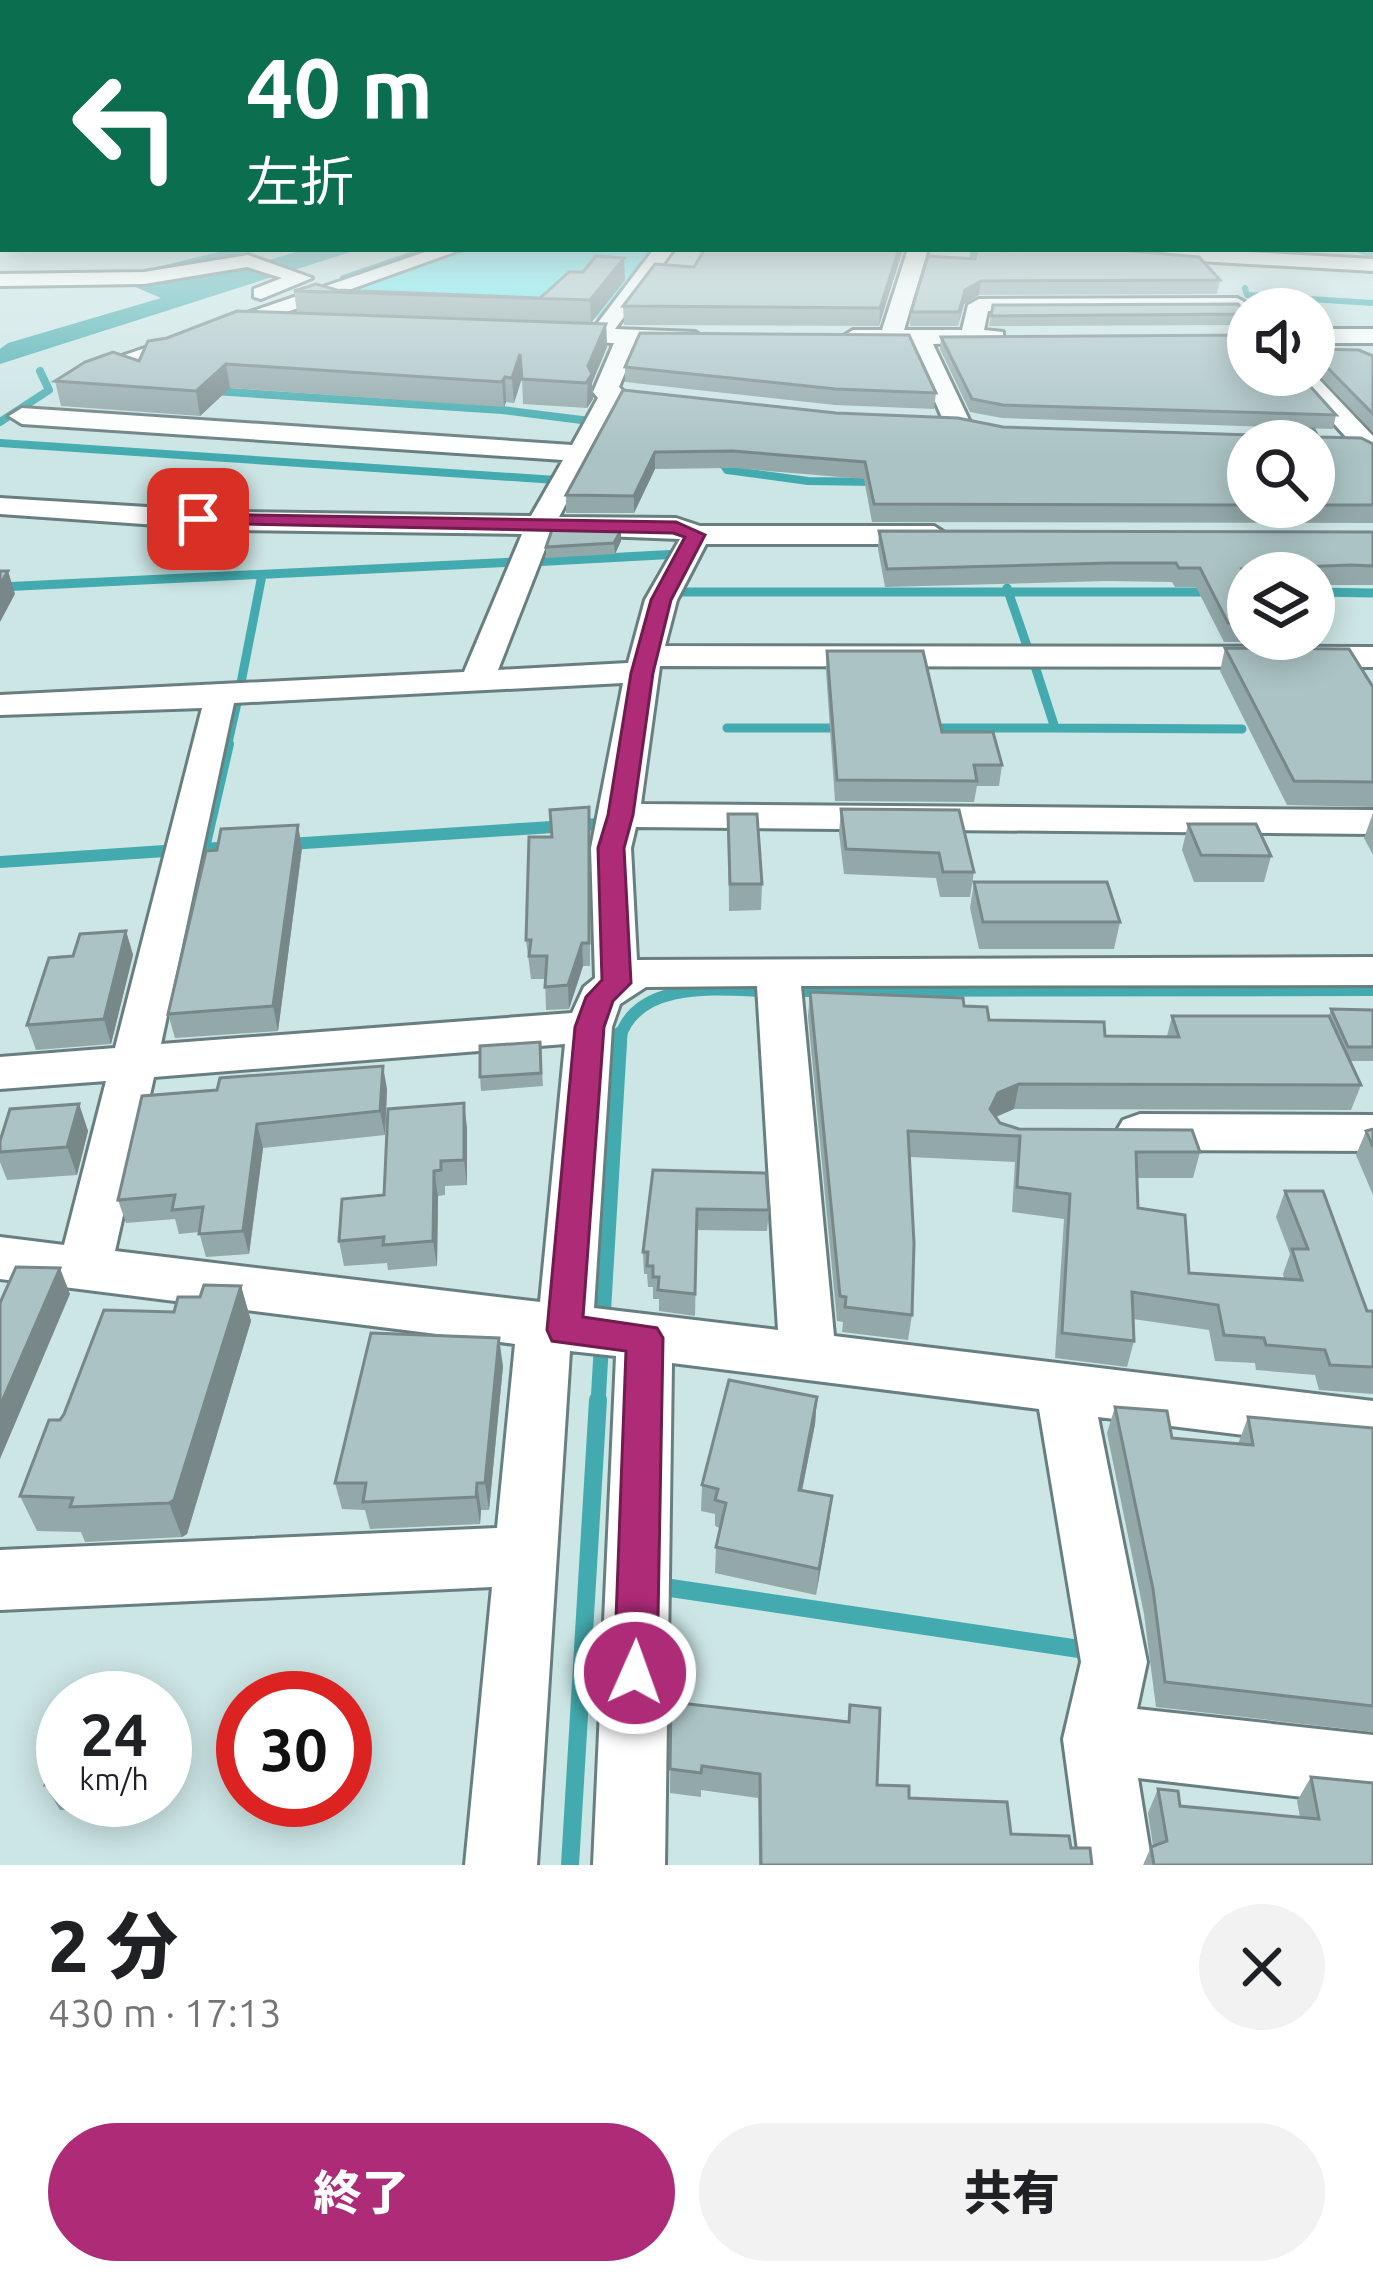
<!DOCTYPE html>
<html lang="ja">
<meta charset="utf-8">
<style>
:root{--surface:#fff;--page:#f2f2f2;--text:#202124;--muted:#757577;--accent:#ad2b77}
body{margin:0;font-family:Ubuntu,"Noto Sans JP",sans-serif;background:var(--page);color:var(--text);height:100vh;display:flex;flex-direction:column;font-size:45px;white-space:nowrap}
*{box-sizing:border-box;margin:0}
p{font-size:39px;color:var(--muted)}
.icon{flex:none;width:66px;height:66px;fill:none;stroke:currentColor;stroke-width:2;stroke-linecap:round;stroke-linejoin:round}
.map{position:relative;height:1865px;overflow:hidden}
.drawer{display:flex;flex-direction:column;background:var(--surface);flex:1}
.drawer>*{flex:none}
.hud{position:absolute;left:0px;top:0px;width:1374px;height:252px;box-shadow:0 6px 30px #0003;background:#0b6e4f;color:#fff;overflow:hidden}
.fabs{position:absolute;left:1227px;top:288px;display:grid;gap:24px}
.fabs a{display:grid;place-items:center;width:108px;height:108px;border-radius:50%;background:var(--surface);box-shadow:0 6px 30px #0003;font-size:60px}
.speed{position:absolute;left:36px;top:1671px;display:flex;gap:24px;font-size:60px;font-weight:700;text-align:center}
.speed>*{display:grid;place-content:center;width:156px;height:156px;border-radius:50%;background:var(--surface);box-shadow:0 6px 30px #0003;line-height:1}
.speed small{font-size:30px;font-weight:400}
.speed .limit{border:18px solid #d22;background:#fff;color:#111}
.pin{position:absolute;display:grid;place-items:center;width:102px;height:102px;color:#fff;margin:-51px;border-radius:24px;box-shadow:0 6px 18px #0006}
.me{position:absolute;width:132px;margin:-66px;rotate:2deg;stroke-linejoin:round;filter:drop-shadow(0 0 9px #0008)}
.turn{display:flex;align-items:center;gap:42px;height:252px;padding:0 48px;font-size:54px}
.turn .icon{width:156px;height:156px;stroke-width:2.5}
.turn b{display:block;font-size:84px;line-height:102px}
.round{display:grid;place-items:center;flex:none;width:126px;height:126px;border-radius:63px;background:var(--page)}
.summary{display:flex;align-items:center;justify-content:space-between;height:204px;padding:0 48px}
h1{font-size:72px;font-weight:800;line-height:90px}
.button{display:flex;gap:24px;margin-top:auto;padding:24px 48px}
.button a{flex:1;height:138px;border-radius:72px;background:var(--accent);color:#fff;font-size:48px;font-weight:800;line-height:138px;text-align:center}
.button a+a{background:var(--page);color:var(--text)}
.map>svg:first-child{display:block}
</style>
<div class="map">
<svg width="1373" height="1865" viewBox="0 0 1373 1865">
<rect width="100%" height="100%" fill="#cce5e5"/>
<path fill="#60e6ec" d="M 461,249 L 657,249 L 606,318 L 265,316 Z"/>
<path fill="#43abaf" d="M 306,249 L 360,249 L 0,364 L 0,349 L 8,343 L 161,298 L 133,286 L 225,273 Z"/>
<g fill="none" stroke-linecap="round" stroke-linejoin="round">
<path stroke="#43abaf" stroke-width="6" d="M 1357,249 L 1373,255
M 145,273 L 244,249
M 969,274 L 974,249
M 343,278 L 428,249
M 1245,288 L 1247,295 L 1373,303"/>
<path stroke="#43abaf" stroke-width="8" d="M 214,391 L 502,410 L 590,421
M 0,422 L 49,390 L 40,371
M 0,443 L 556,480
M 719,458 L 727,470 L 808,481 L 877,482"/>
<path stroke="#43abaf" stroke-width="9" d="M 531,562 L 679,554
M 0,587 L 516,562
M 1007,588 L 1028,649
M 679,592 L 1211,592
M 1314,592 L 1373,593
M 1033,660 L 1055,728 L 1242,729
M 240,688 L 262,575
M 727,728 L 846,728
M 926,728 L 1055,728
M 227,747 L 237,703"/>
<path stroke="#43abaf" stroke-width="12" d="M 289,844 L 599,824
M 204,849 L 232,847
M 0,862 L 165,851
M 183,939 L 228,744
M 790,991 L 1373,990
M 620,1037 C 639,979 721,990 769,991"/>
<path stroke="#43abaf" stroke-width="15" d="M 598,1403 L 620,1034"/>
<path stroke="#43abaf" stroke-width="18" d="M 664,1587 L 1086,1650
M 570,1865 L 598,1400"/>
<defs>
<path id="minor" d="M 3,234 L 3,248 L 0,249 L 0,235 Z
M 434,249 L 463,249 L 88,383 L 80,385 L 68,378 L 72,373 Z
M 654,249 L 674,249 L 615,329 L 695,332 L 706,339 L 695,346 L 637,344 L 619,387 L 625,393 L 559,517 L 676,518 L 700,526 L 934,526 L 948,535 L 934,544 L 706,544 L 677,600 L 665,646 L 1373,647 L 1373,667 L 660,666 L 641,804 L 1373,810 L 1373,834 L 636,827 L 631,848 L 637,960 L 1373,957 L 1373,985 L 801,986 L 834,1336 L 1373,1401 L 1373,1451 L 1098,1417 L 1147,1662 L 1137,1709 L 1373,1735 L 1373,1805 L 1138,1778 L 1152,1865 L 1080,1865 L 1063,1739 L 1081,1662 L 1039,1409 L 672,1363 L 665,1865 L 593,1865 L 616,1356 L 570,1351 L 537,1865 L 465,1865 L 492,1587 L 0,1610 L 0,1550 L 497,1528 L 515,1344 L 0,1279 L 0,1237 L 64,1245 L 106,1081 L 0,1089 L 0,1057 L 115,1048 L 202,708 L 0,715 L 0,695 L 464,672 L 522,534 L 229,530 L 0,514 L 0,498 L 229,512 L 531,516 L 563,460 L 22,424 L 9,416 L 22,408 L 572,445 L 598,398 L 593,392 L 614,343 L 553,341 L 542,334 L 553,327 L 593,329 ZM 551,534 L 680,539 L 645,600 L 628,663 L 498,670 ZM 623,683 L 591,848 L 595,978 L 584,987 L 572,1013 L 161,1044 L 234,703 ZM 757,986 L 778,1330 L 594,1308 L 612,1027 L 620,1004 L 646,987 ZM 565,1044 L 540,1302 L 115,1251 L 154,1077 Z
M 908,249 L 928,249 L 904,330 L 962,330 L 968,305 L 979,299 L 1237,298 L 1248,304 L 1237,310 L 988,311 L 984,330 L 1003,332 L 1003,342 L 933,344 L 970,422 L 957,430 L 944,422 L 910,344 L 853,344 L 842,337 L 853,330 L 882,330 Z
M 1083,249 L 1197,249 L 1373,259 L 1373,271 L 1093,255 Z
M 248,255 L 312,278 L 261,299 L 254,297 L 254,289 L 282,278 L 247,267 L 144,284 L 0,286 L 0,274 L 144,272 Z
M 1314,329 L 1373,329 L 1373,343 L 1314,343 Z
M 1314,374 L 1373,436 L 1373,459 L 1364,457 L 1290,375 Z
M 1140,1114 L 1373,1115 L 1373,1151 L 1140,1150 L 1123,1144 L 1116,1132 L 1123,1120 Z"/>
</defs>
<use href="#minor" stroke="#697f7f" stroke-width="6"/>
<use href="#minor" fill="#fff" fill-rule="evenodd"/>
</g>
<path fill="#93a8a9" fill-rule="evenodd" d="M 705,249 L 903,249 L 879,326 L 624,325 L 623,306 L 694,267 Z
M 928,256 L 1220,280 L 1217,294 L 979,295 L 964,304 L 958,326 L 910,326 L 911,312 Z
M 624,258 L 625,280 L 591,323 L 606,324 L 607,347 L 592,383 L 593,399 L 587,408 L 523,404 L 522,378 L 514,403 L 506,402 L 504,407 L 230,388 L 200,416 L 61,406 L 55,381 L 139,361 L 167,338 L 297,313 L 294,291 L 337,290 L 540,298 L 583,272 Z
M 993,305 L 1247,314 L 1244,325 L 989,326 Z
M 941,337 L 1336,415 L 1333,429 L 1002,418 L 970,412 L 940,349 Z
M 1314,349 L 1373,356 L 1373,432 L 1314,370 Z
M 625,367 L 936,393 L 934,409 L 835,405 L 625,382 Z
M 623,390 L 836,413 L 1003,427 L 1318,437 L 1373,444 L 1373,523 L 872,522 L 864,479 L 733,468 L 655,469 L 634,513 L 566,513 L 566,495 ZM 1248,441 L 1314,441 L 1314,507 L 1248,507 Z
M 879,531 L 1373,531 L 1373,585 L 1314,585 L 1314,573 L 1248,573 L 1248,639 L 1270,639 L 1269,642 L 1224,642 L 1196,587 L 1175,587 L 1172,582 L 1107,581 L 885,587 L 878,549 Z
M 621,541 L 615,554 L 546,558 L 546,547 Z
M 1225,648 L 1373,687 L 1373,807 L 1287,805 L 1220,671 Z
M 827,651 L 942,732 L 1002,765 L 999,786 L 977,786 L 974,802 L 835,801 L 826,671 Z
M 841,809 L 959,810 L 974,872 L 970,897 L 940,897 L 936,878 L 844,874 L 839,833 Z
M 1373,813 L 1373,855 L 1364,838 Z
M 728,814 L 762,884 L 761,910 L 729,911 Z
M 1188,824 L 1271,856 L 1264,882 L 1194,882 L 1182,850 Z
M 590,830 L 590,966 L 583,966 L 569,1009 L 546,1010 L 545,979 L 531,979 L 526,940 L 552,837 Z
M 302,848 L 278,1031 L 175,1038 L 168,1014 Z
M 974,882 L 1120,922 L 1114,949 L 979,949 L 970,908 Z
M 126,931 L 133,955 L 111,1044 L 36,1050 L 27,1025 L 73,956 Z
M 810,992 L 964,1006 L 989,1020 L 1105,1036 L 1167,1036 L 1172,1016 L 1329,1016 L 1331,1009 L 1373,1010 L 1373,1061 L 1350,1061 L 1361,1085 L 1351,1110 L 1014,1109 L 996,1117 L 1000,1123 L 1019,1129 L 1200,1152 L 1193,1178 L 1137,1178 L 1138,1208 L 1189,1273 L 1284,1279 L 1283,1274 L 1290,1254 L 1276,1217 L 1285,1191 L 1367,1311 L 1373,1311 L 1373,1394 L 1319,1390 L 1315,1375 L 1256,1370 L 1255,1363 L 1215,1361 L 1209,1330 L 1133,1319 L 1134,1341 L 1127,1367 L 1055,1358 L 1064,1219 L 1012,1212 L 1015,1162 L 910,1157 L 912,1315 L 908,1340 L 842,1332 L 843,1322 L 837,1321 L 808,1017 Z
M 540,1042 L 543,1086 L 481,1091 L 480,1077 Z
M 387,1089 L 385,1135 L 263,1148 L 249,1254 L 206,1257 L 199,1232 L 179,1234 L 175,1219 L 126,1223 L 118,1200 L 142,1096 Z
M 79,1104 L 88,1131 L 77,1175 L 7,1180 L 0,1162 L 0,1141 Z
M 467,1128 L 467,1185 L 445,1186 L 445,1195 L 438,1196 L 437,1266 L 388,1270 L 387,1263 L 344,1266 L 339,1241 L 384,1195 Z
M 1373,1129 L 1373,1195 L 1356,1155 L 1366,1131 Z
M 653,1170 L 769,1210 L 767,1231 L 697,1230 L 695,1316 L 659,1311 L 659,1299 L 653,1299 L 653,1287 L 648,1287 L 647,1274 L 644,1274 L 643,1252 Z
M 241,1286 L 251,1321 L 187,1534 L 182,1537 L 85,1542 L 81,1532 L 37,1531 L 20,1496 L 174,1312 L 200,1297 Z
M 503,1366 L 489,1510 L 481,1510 L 480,1524 L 370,1529 L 365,1510 L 342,1509 L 335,1483 Z
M 817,1397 L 815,1424 L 802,1490 L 832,1496 L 816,1595 L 715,1573 L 716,1547 L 720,1528 L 715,1526 L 715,1514 L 701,1511 L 702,1485 Z
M 1115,1407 L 1172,1438 L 1238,1444 L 1248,1417 L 1373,1428 L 1373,1732 L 1156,1707 L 1144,1614 L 1107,1433 Z
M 671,1702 L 848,1722 L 850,1705 L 877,1785 L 1011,1834 L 1071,1848 L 1092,1865 L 759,1865 L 758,1798 L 701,1790 L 701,1797 L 670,1793 Z
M 63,1724 L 63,1800 L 161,1800 L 159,1809 L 60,1810 L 45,1785 Z
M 1311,1777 L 1373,1865 L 1143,1865 L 1151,1847 L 1153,1846 L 1148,1813 L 1158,1789 L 1180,1806 L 1300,1817 L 1297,1801 Z"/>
<path fill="#788889" d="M 899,249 L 903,249 L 879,326 L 880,308 Z
M 624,258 L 625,280 L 591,323 L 590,300 Z
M 981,281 L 979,295 L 964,304 L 958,326 L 965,290 Z
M 606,324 L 607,347 L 592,383 L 593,399 L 587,408 L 588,366 Z
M 520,354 L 522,378 L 514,403 L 512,378 Z
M 226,364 L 230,388 L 200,416 L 196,391 Z
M 505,377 L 506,402 L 504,407 L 502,382 Z
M 655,452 L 655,469 L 634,513 L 634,496 Z
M 621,530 L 621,541 L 615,554 L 614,543 Z
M 8,571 L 15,594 L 0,622 L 0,585 Z
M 298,825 L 302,848 L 278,1031 L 273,1006 Z
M 126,931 L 133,955 L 111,1044 L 104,1019 Z
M 582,943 L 583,966 L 569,1009 L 568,985 Z
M 383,1066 L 387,1089 L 385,1135 L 380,1111 Z
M 1019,1084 L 1014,1109 L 993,1118 L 990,1109 L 998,1093 Z
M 464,1103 L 467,1128 L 467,1185 L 464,1160 Z
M 79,1104 L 88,1131 L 77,1175 L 67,1147 Z
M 257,1124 L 263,1148 L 249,1254 L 243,1231 Z
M 434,1171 L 438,1196 L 437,1266 L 433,1241 Z
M 60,1268 L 70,1294 L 0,1459 L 0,1406 Z
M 241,1286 L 251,1321 L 187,1534 L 182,1537 L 169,1503 Z
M 499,1338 L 503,1366 L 489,1510 L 485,1483 Z
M 817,1397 L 815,1424 L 797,1516 L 799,1490 Z
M 477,1483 L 481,1510 L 480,1524 L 476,1497 Z
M 832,1496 L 829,1522 L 816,1595 L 819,1569 Z
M 139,1685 L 145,1698 L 135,1698 Z
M 167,1699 L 179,1725 L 165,1784 L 165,1708 Z"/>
<path fill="#abc3c4" stroke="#788889" stroke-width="3" d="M 705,249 L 899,249 L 880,308 L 623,306 L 655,264 L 694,267 Z
M 1008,249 L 1108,249 L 1199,257 L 1220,280 L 981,281 L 965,290 L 959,312 L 911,312 L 928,256 L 975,259 L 977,250 L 1007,251 Z
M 596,256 L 624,258 L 590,300 L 294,291 L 316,284 L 337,290 L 540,298 L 569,272 L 583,272 Z
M 1238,304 L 1247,314 L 991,316 L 993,305 Z
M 237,311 L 606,324 L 588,366 L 592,374 L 586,383 L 522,379 L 520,354 L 512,378 L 505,377 L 502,382 L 226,364 L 196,391 L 55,381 L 85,362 L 113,352 L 139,361 L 148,341 L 167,338 Z
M 640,333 L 909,335 L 936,393 L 836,389 L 625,367 Z
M 1248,335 L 1248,375 L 1300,375 L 1336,415 L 1003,405 L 972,399 L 941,337 Z
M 1314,349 L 1359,350 L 1373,356 L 1373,414 L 1317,357 L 1314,357 Z
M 623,390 L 836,413 L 958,418 L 1003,427 L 1252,435 L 1256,429 L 1314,429 L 1318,437 L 1361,438 L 1373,444 L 1373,505 L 1314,505 L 1314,441 L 1248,441 L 1248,505 L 874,504 L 865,462 L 733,451 L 655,452 L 634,496 L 566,495 Z
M 553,527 L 621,530 L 614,543 L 546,547 Z
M 879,531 L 1373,532 L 1373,566 L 1351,565 L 1242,569 L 1248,579 L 1248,623 L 1228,623 L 1200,568 L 1179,568 L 1176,563 L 1110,563 L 887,569 Z
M 0,571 L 8,571 L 0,585 Z
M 1225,648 L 1349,649 L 1373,687 L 1373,782 L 1294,781 Z
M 827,651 L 923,651 L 942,732 L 993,732 L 1002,765 L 974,765 L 977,781 L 837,780 Z
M 589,807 L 589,943 L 582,943 L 568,985 L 545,987 L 547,956 L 529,956 L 531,940 L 526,940 L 529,837 L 552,837 L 550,810 Z
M 841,809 L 959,810 L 974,872 L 943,872 L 939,853 L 846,849 Z
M 728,814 L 757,814 L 762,884 L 730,884 Z
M 1188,824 L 1256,824 L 1271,856 L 1201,855 Z
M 298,825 L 273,1006 L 168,1014 L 206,851 L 217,850 L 221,829 Z
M 974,882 L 1107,882 L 1120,922 L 983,922 Z
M 126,931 L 104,1019 L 27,1025 L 49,958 L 73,956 L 80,934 Z
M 810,992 L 963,998 L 964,1006 L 987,1007 L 989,1020 L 1104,1022 L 1105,1036 L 1179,1037 L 1172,1016 L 1329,1016 L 1361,1085 L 1019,1084 L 998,1093 L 990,1109 L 1000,1123 L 1019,1129 L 1192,1130 L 1200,1152 L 1136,1152 L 1138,1208 L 1185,1215 L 1189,1273 L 1302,1280 L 1292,1249 L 1308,1249 L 1285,1191 L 1323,1191 L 1367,1311 L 1373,1311 L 1373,1367 L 1330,1365 L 1325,1350 L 1266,1345 L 1264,1338 L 1224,1335 L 1218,1305 L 1132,1292 L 1134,1341 L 1062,1333 L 1070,1194 L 1017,1187 L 1020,1136 L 908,1131 L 914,1243 L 912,1315 L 845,1307 L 846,1297 L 840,1296 Z
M 1331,1009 L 1373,1010 L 1373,1047 L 1348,1047 Z
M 540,1042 L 541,1073 L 480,1077 L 480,1046 Z
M 383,1066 L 380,1111 L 257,1124 L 243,1231 L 199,1234 L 203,1207 L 172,1210 L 175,1195 L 118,1200 L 142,1096 L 217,1090 L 220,1078 Z
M 464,1103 L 464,1160 L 441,1161 L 441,1170 L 434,1171 L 433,1241 L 383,1245 L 384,1237 L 339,1241 L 342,1199 L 384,1195 L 388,1109 Z
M 79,1104 L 67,1147 L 0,1152 L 0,1141 L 10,1109 Z
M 1373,1129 L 1373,1147 L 1366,1131 Z
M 653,1170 L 766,1173 L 769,1210 L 697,1209 L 695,1294 L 658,1290 L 659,1277 L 653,1277 L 653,1266 L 647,1266 L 648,1252 L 643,1252 Z
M 16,1267 L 60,1268 L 0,1406 L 0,1303 Z
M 204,1285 L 241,1286 L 174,1500 L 169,1503 L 70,1507 L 73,1498 L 20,1496 L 49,1420 L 60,1420 L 64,1414 L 104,1310 L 174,1312 L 178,1297 L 200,1297 Z
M 371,1333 L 499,1338 L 485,1483 L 477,1483 L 476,1497 L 363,1502 L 366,1483 L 335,1483 Z
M 729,1380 L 817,1397 L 799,1490 L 832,1496 L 819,1569 L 716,1547 L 726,1503 L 715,1500 L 718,1489 L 702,1485 Z
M 1115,1407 L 1167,1411 L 1172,1438 L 1253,1445 L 1248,1417 L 1373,1428 L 1373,1706 L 1165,1682 L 1153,1589 Z
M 74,1685 L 139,1685 L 135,1698 L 71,1698 Z
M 671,1702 L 849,1722 L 850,1705 L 880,1708 L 877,1785 L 909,1786 L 909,1798 L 1007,1802 L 1011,1834 L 1069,1836 L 1071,1848 L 1090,1848 L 1092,1865 L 761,1865 L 760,1774 L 702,1766 L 701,1773 L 670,1769 Z
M 63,1724 L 63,1785 L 45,1785 Z
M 1311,1777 L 1373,1783 L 1373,1865 L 1154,1865 L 1151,1847 L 1167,1841 L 1158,1789 L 1178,1791 L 1180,1806 L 1319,1819 Z"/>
<linearGradient id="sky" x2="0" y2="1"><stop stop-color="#66b0d1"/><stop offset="0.42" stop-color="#e8f3f3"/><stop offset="1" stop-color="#e8f3f3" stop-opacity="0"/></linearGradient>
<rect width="1373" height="453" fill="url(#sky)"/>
<path fill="#ad2b77" stroke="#701c4d" stroke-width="3" d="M 198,514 L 676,522 L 705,535 L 671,600 L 653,673 L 633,815 L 624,848 L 631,983 L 613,1001 L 604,1027 L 583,1317 L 657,1328 L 663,1338 L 657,1673 L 650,1689 L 635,1695 L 620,1689 L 614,1673 L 626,1351 L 552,1341 L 547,1330 L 575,1027 L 586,997 L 602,980 L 598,848 L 608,815 L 631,673 L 651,600 L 685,537 L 673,533 L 191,523 L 191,515 Z"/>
</svg>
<div class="fabs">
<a><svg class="icon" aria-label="sound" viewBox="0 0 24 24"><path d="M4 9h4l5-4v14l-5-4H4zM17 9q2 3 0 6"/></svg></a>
<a><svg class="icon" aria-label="search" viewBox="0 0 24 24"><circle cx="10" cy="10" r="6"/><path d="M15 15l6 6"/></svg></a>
<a><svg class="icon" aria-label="layers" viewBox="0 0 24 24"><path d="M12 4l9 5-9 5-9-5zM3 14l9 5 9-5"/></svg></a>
</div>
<div class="speed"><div>24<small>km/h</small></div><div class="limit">30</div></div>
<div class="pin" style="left:198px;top:519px;background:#d93025"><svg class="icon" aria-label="arrive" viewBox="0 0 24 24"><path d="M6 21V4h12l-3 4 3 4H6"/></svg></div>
<svg class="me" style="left:635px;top:1673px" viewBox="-20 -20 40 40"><circle r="17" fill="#ad2b77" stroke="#fff" stroke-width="3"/><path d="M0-11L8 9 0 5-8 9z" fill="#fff"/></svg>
<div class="hud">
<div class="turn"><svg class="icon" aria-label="left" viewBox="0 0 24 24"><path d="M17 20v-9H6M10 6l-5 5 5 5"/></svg><div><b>40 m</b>左折</div></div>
</div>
</div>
<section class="drawer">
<div class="summary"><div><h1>2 分</h1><p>430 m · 17:13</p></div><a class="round"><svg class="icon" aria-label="close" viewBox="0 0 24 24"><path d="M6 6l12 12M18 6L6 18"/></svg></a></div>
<div class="button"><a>終了</a><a>共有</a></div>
</section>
